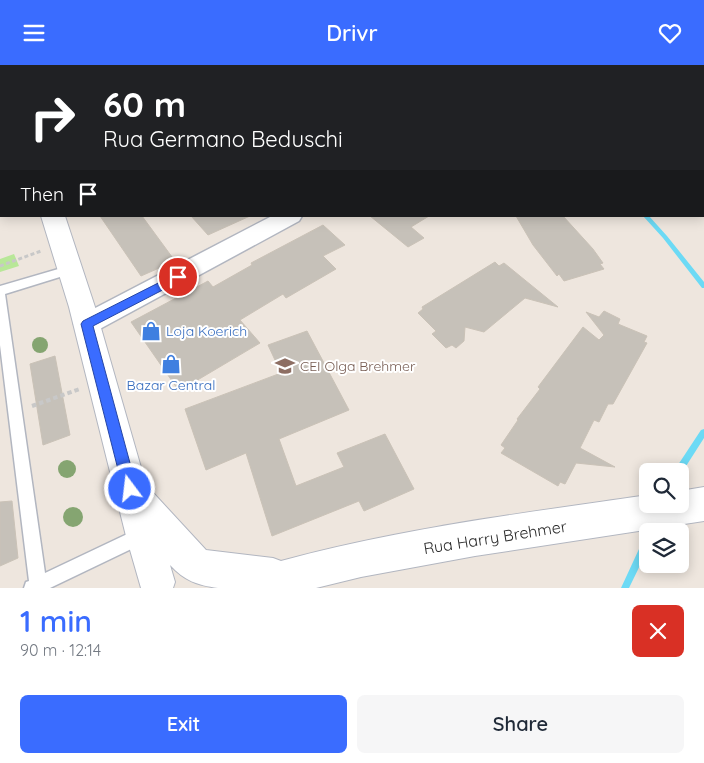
<!DOCTYPE html>
<meta charset="utf-8">
<style>
:root{--surface:#fff;--page:#f6f6f7;--text:#1f2937;--muted:#747a83;--accent:#3a6cff}
body{margin:0;font-family:Quicksand,sans-serif;background:var(--page);color:var(--text);height:100vh;display:flex;flex-direction:column;font-size:19px;white-space:nowrap}
*{box-sizing:border-box;margin:0}
p{font-size:16px;color:var(--muted)}
.icon{flex:none;width:28px;height:28px;fill:none;stroke:currentColor;stroke-width:2;stroke-linecap:round;stroke-linejoin:round}
.map{position:relative;height:523px;overflow:hidden}
.drawer{display:flex;flex-direction:column;background:var(--surface);flex:1}
.drawer>*{flex:none}
.guide{position:absolute;left:0px;top:0px;width:705px;height:152px;box-shadow:0 2px 12px #0003;background:#202124;color:#fff;overflow:hidden}
.controls{position:absolute;left:639px;top:398px;display:grid;gap:10px}
.controls a{display:grid;place-items:center;width:50px;height:50px;border-radius:8px;background:var(--surface);box-shadow:0 2px 12px #0003;font-size:25px}
.pin{position:absolute;display:grid;place-items:center;width:42px;height:42px;color:#fff;margin:-21px;border:2px solid #fff;border-radius:50%;box-shadow:0 1px 5px #0007}
.me{position:absolute;width:55px;margin:-28px;rotate:345deg;stroke-linejoin:round;filter:drop-shadow(0 0 4px #0008)}
.turn{display:flex;align-items:center;gap:18px;height:105px;padding:0 20px;font-size:22px}
.turn .icon{width:65px;height:65px;stroke-width:2.5}
.turn b{display:block;font-size:35px;line-height:42px}
.then{display:flex;align-items:center;height:48px;padding:0 20px;background:#0003;gap:10px;font-size:19px}
.round{display:grid;place-items:center;flex:none;width:52px;height:52px;border-radius:8px;background:var(--page)}
.overview{display:flex;align-items:center;justify-content:space-between;height:85px;padding:0 20px}
h1{font-size:30px;font-weight:600;line-height:38px;color:var(--accent)}
.primary-button{display:flex;gap:10px;margin-top:auto;padding:10px 20px}
.primary-button a{flex:1;height:58px;border-radius:8px;background:var(--accent);color:#fff;font-size:20px;font-weight:600;line-height:58px;text-align:center}
.primary-button a+a{background:var(--page);color:var(--text)}
header{display:flex;justify-content:space-between;align-items:center;height:65px;padding:0 20px;background:var(--accent);color:#fff;font-size:22px;font-weight:600}
.map>svg:first-child{display:block}
</style>
<header><svg class="icon" aria-label="menu" viewBox="0 0 24 24"><path d="M4 6h16M4 12h16M4 18h16"/></svg>Drivr<svg class="icon" aria-label="heart" viewBox="0 0 24 24"><path d="M12 20l-8-8c-3-5 5-10 8-4 3-6 11-1 8 4z"/></svg></header>
<div class="map">
<svg width="704" height="523" viewBox="0 0 704 523">
<rect width="100%" height="100%" fill="#eee6de"/>
<path fill="#b8e798" d="M 14,189 L 19,201 L 0,207 L 0,194 Z"/>
<g fill="none" stroke-linecap="round" stroke-linejoin="round">
<path fill="#6cdaf5" fill-rule="evenodd" d="M 238,0 L 244,0 L 245,1 L 240,1 Z
M 609,0 L 614,0 L 613,1 L 608,1 Z
M 643,151 L 649,151 L 667,171 L 704,217 L 704,223 L 702,223 L 663,173 Z
M 704,364 L 704,373 L 681,409 L 680,406 L 674,406 L 701,365 Z
M 648,470 L 648,484 L 629,523 L 621,523 L 645,471 Z"/>
</g>
<path fill="#c6c1b9" stroke="#cac2b7" d="M 100,151 L 142,151 L 175,196 L 141,211 Z
M 191,151 L 250,151 L 208,170 Z
M 370,151 L 429,151 L 411,162 L 424,173 L 408,182 Z
M 516,151 L 563,151 L 593,184 L 603,198 L 600,199 L 604,204 L 564,216 L 559,209 L 557,211 L 533,180 Z
M 323,160 L 345,180 L 323,191 L 336,204 L 286,233 L 283,229 L 240,255 L 260,278 L 179,326 L 131,257 L 208,216 L 213,222 L 252,200 L 251,198 Z
M 495,197 L 499,201 L 504,198 L 558,242 L 525,233 L 484,267 L 465,262 L 464,276 L 456,283 L 452,280 L 446,283 L 432,269 L 436,266 L 418,248 L 423,244 L 422,242 Z
M 604,246 L 620,254 L 618,259 L 647,271 L 644,277 L 647,278 L 613,339 L 608,339 L 599,357 L 594,355 L 580,383 L 615,402 L 576,398 L 565,419 L 560,417 L 558,421 L 501,388 L 505,383 L 501,380 L 518,355 L 517,354 L 540,324 L 538,322 L 583,262 L 599,275 L 604,270 L 586,247 L 599,252 Z
M 307,266 L 349,345 L 279,374 L 296,421 L 344,402 L 337,388 L 385,369 L 414,424 L 364,446 L 359,436 L 272,471 L 246,388 L 206,405 L 185,344 L 281,308 L 268,280 Z
M 55,291 L 70,370 L 43,380 L 30,299 Z
M 12,436 L 18,493 L 0,501 L 0,437 Z"/>
<g fill="none" stroke-linecap="round" stroke-linejoin="round">
<defs>
<path id="service" d="M 72,200 L 78,204 L 76,207 L 5,229 L 45,508 L 142,462 L 148,464 L 150,470 L 148,476 L 50,523 L 24,523 L 26,517 L 29,516 L 0,280 L 0,221 Z"/>
<path id="minor" d="M 472,0 L 491,0 L 492,1 L 473,1 Z
M 1,45 L 1,57 L 0,58 L 0,46 Z
M 272,151 L 302,151 L 299,156 L 96,266 L 87,269 L 78,266 L 74,259 L 78,252 Z"/>
<path id="secondary" d="M 0,77 L 1,77 L 1,91 L 0,91 Z
M 41,151 L 65,151 L 95,242 L 146,420 L 206,485 L 273,493 L 281,496 C 401,463 525,448 648,430 L 648,439 L 680,439 L 680,426 L 704,422 L 704,456 L 475,491 L 361,512 L 316,523 L 218,523 C 197,520 185,516 170,500 L 175,517 L 173,523 L 141,523 L 126,471 L 69,242 Z"/>
</defs>
<use href="#service" stroke="#b2b6c0" stroke-width="3"/>
<use href="#minor" stroke="#b2b6c0" stroke-width="3"/>
<use href="#secondary" stroke="#b2b6c0" stroke-width="2"/>
<path stroke="#c8c8c8" stroke-width="3" stroke-dasharray="4 2.5" stroke-linecap="butt" d="M 0,201 L 41,186"/>
<path stroke="#c8c8c8" stroke-width="4" stroke-dasharray="4.5 3" stroke-linecap="butt" d="M 32,341 L 80,324"/>
<use href="#service" fill="#fff" fill-rule="evenodd"/>
<use href="#minor" fill="#fff" fill-rule="evenodd"/>
<use href="#secondary" fill="#fff" fill-rule="evenodd"/>
</g>
<g fill="#85a571">
<circle cx="40" cy="280" r="8"/>
<circle cx="67" cy="404" r="9"/>
<circle cx="73" cy="452" r="10"/>
</g>
<path fill="#3a6cff" stroke="#2646a6" d="M 178,208 L 184,212 L 182,215 L 93,261 L 137,424 L 135,429 L 130,431 L 125,429 L 123,424 L 81,259 L 83,256 Z"/>
<defs>
<symbol id="shop-bare" viewBox="-9 -9 18 18"><path d="M-5-2.5h2.3a2.7 3.5 0 0 1 5.4 0H5L5.5 6h-11ZM-1.5-2.5h3a1.5 2.3 0 0 0-3 0Z" fill="#3f7fe0" stroke="#fff" stroke-width="2.5" paint-order="stroke"/></symbol>
<symbol id="school-bare" viewBox="-9 -9 18 18"><path d="M0-5L7-2L0 1L-7-2ZM-4 1L0 2.5L4 1V4Q0 6-4 4Z" fill="#8d6e63" stroke="#fff" stroke-width="2.5" paint-order="stroke"/></symbol>
</defs>
<g fill-rule="evenodd">
<use href="#shop-bare" x="137" y="252" width="28" height="28"/>
<use href="#shop-bare" x="157" y="285" width="28" height="28"/>
<use href="#school-bare" x="271" y="287" width="28" height="28"/>
</g>
<g text-anchor="middle" stroke-width="4" stroke-linejoin="round" paint-order="stroke">
<g font-size="14" fill="#366cbe" stroke="#fff" text-anchor="start">
<text x="166" y="271">Loja Koerich</text>
<text x="171" y="325" text-anchor="middle">Bazar Central</text>
</g>
<g font-size="14" fill="#785e54" stroke="#fff" text-anchor="start">
<text x="300" y="306">CEI Olga Brehmer</text>
</g>
<g font-size="16" fill="#2c2c2c" stroke="#fff">
<text transform="translate(495 472) rotate(-9)" y="6">Rua Harry Brehmer</text>
</g>
</g>
</svg>
<div class="controls">
<a><svg class="icon" aria-label="search" viewBox="0 0 24 24"><circle cx="10" cy="10" r="6"/><path d="M15 15l6 6"/></svg></a>
<a><svg class="icon" aria-label="layers" viewBox="0 0 24 24"><path d="M12 4l9 5-9 5-9-5zM3 14l9 5 9-5"/></svg></a>
</div>
<div class="pin" style="left:178px;top:212px;background:#d93025"><svg class="icon" aria-label="arrive" viewBox="0 0 24 24"><path d="M6 21V4h12l-3 4 3 4H6"/></svg></div>
<svg class="me" style="left:130px;top:424px" viewBox="-20 -20 40 40"><circle r="17" fill="#3a6cff" stroke="#fff" stroke-width="3"/><path d="M0-11L8 9 0 5-8 9z" fill="#fff"/></svg>
<div class="guide">
<div class="turn"><svg class="icon" aria-label="right" viewBox="0 0 24 24"><path d="M7 20v-9h11M14 6l5 5-5 5"/></svg><div><b>60 m</b>Rua Germano Beduschi</div></div>
<div class="then">Then<svg class="icon" aria-label="arrive" viewBox="0 0 24 24"><path d="M6 21V4h12l-3 4 3 4H6"/></svg></div>
</div>
</div>
<section class="drawer">
<div class="overview"><div><h1>1 min</h1><p>90 m · 12:14</p></div><a class="round" style="background:#d93025;color:#fff"><svg class="icon" aria-label="close" viewBox="0 0 24 24"><path d="M6 6l12 12M18 6L6 18"/></svg></a></div>
<div class="primary-button"><a>Exit</a><a>Share</a></div>
</section>
